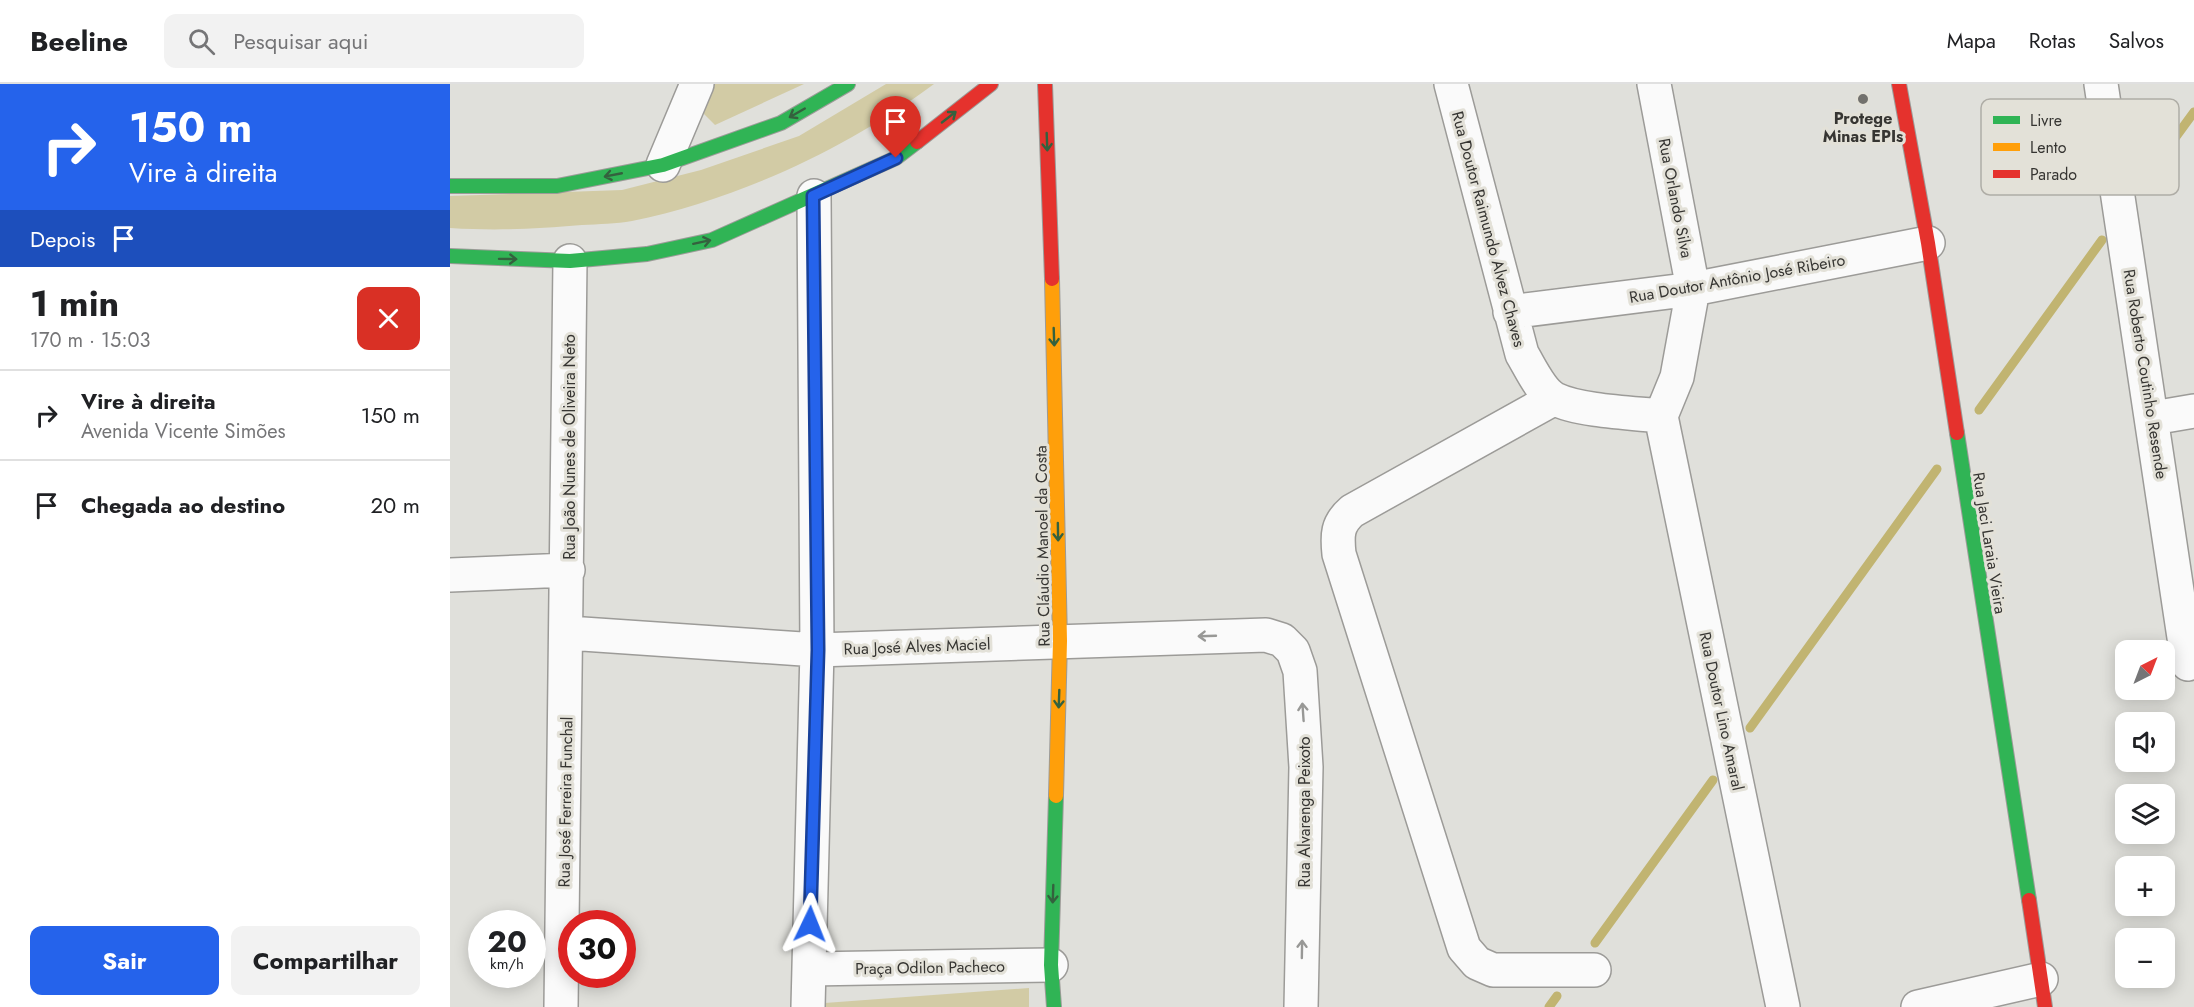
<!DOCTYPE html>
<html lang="pt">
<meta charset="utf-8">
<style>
:root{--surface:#fff;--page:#f2f2f2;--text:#202124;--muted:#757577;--line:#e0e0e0;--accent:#2563eb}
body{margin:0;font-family:Jost,sans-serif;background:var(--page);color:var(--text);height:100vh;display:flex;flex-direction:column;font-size:22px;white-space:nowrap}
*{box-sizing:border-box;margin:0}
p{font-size:20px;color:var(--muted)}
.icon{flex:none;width:33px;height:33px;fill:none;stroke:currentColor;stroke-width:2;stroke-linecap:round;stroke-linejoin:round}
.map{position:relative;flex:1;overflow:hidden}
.panel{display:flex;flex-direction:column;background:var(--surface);width:450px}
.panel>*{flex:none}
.top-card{background:#2563eb;color:#fff;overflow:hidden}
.needle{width:39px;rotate:42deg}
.tools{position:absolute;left:1665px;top:556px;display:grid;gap:12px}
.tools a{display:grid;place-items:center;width:60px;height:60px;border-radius:12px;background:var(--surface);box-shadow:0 3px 15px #0003;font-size:30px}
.speed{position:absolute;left:18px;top:826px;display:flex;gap:12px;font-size:30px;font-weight:700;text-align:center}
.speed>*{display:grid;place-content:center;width:78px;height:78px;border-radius:50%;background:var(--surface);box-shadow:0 3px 15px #0003;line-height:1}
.speed small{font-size:15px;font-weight:400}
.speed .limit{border:9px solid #d22;background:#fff;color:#111}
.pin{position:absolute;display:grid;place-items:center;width:51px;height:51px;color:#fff;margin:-62px -26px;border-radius:50% 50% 50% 0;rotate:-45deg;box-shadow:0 0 6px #0007}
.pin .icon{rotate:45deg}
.me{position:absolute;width:66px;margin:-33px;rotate:2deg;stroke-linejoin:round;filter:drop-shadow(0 0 4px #0008)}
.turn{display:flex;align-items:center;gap:21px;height:126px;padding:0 30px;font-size:27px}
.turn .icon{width:78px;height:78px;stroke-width:2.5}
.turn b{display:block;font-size:42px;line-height:51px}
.then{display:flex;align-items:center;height:57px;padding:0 30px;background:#0003;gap:12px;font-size:22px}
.round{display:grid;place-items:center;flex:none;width:63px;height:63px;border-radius:12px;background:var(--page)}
.overview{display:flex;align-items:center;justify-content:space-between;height:102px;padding:0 30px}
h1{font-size:36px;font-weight:700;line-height:45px}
.cta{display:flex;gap:12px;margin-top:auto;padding:12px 30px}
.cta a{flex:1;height:69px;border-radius:12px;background:var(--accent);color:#fff;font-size:24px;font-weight:700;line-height:69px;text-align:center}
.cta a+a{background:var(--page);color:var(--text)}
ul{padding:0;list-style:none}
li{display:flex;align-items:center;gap:18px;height:90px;padding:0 30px;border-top:2px solid var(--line)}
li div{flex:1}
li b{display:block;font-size:22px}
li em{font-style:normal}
header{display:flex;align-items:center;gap:36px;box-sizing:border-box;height:84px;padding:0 30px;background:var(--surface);border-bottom:2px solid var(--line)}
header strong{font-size:28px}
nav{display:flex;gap:33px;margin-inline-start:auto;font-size:21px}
.search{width:420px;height:54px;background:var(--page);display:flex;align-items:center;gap:15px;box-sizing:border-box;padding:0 21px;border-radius:12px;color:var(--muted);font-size:22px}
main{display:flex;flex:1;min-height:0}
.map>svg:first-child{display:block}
</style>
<header>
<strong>Beeline</strong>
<div class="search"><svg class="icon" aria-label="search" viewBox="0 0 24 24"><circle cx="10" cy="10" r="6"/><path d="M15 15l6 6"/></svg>Pesquisar aqui</div>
<nav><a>Mapa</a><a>Rotas</a><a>Salvos</a></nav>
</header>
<main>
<section class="panel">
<div class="top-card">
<div class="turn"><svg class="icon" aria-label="right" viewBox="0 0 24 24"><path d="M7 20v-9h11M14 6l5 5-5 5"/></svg><div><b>150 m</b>Vire à direita</div></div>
<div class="then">Depois<svg class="icon" aria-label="arrive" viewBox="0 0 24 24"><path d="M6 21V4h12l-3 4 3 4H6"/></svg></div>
</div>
<div class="overview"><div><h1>1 min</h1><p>170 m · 15:03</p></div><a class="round" style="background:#d93025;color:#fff"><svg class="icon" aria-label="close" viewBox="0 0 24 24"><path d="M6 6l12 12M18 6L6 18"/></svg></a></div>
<ul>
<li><svg class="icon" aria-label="right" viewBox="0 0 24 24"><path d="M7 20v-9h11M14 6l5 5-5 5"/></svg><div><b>Vire à direita</b><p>Avenida Vicente Simões</p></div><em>150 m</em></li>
<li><svg class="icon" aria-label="arrive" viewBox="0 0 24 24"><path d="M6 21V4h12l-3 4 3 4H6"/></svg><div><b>Chegada ao destino</b></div><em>20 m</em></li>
</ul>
<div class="cta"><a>Sair</a><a>Compartilhar</a></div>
</section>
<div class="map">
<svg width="1744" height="923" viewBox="0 0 1744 923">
<rect width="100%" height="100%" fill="#e0e0db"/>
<path fill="#d2cba5" d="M 256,0 L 354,0 L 265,41 L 246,22 Z
M 436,0 L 484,0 C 398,64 287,116 182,137 C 166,140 149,140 132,141 C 85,145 47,147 0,144 L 0,112 L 172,106 L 251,86 L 349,52 Z
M 579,904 L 579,923 L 361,923 L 361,920 Z"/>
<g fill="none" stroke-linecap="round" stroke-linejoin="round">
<path stroke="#c1b471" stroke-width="9" d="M 1690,102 L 1744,28
M 1529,326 L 1652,156
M 1300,644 L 1487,385
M 1145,859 L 1263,696
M 1099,923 L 1107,912"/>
<defs>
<path id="street" d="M 1001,0 L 1072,270 C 1080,283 1091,308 1105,315 C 1129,327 1183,329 1211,332
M 1204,0 L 1243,205 L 1227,293 L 1211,332
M 1651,0 L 1738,580
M 213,81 L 247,0
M 1060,228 L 1243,205 L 1478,159
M 1103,315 L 902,427 C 887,440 887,451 889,470 L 1014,864 L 1027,879 L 1043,886 L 1144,886
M 1211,332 L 1333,923
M 1703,334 L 1744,327
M 0,491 L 118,486
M 118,549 L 367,566 L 816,551 L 832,556 L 843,567 L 850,587 L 856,683 L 851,923
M 359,885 L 601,881
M 111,923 L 120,177
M 358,923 L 367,566 L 364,112
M 1468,923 L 1591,895"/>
<path id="fast" d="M 0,102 L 107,102 L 213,81 L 331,39 L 398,0
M 0,172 L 120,177 L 197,170 L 262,156 L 446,74 L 467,58
M 1507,349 L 1579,816
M 604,923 L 601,881 L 606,712"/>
<path id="slow" d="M 602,195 L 610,557 L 606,712"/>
<path id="jam" d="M 595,0 L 602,195
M 1449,0 L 1478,159 L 1507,349
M 467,58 L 541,0
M 1579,816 L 1595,923"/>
</defs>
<use href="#street" stroke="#9c9b98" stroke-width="36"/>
<use href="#fast" stroke="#9c9b98" stroke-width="16"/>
<use href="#slow" stroke="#9c9b98" stroke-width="16"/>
<use href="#jam" stroke="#9c9b98" stroke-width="16"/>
<use href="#street" stroke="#fafafa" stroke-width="33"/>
<use href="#fast" stroke="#30b455" stroke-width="14"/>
<use href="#slow" stroke="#ff9f0a" stroke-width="14"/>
<use href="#jam" stroke="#e5322d" stroke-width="14"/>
</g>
<defs><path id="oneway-shaft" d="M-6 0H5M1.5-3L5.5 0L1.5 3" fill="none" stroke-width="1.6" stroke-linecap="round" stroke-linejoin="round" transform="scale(1.5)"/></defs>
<g stroke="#34613e">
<use href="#oneway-shaft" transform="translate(347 29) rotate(150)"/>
<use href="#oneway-shaft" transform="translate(499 33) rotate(-38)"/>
<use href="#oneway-shaft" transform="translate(597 58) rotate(88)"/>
<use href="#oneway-shaft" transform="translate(163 91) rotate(169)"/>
<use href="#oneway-shaft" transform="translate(252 158) rotate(-12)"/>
<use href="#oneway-shaft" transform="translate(58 175) rotate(1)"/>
<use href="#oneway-shaft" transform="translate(604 253) rotate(88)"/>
<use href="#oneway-shaft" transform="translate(608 448) rotate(89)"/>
<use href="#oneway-shaft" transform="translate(609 615) rotate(92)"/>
<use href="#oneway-shaft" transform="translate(603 810) rotate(92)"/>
</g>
<g stroke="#989896">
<use href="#oneway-shaft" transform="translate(757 552) rotate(178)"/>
<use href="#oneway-shaft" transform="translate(853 628) rotate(-94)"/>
<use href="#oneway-shaft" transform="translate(852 865) rotate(-89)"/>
</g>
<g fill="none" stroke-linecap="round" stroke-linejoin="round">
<defs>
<path id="route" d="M 360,840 L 368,566 L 363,112 L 446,74"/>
</defs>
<use href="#route" stroke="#184099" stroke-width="15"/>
<use href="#route" stroke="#2563eb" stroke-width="10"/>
</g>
<circle fill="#72716d" stroke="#e3e1d8" stroke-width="2" cx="1413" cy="15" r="6"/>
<g text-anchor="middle" stroke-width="6" stroke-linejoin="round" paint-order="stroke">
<g font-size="16" font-weight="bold" fill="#363532" stroke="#e3e1d8">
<text x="1413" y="40">Protege<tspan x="1413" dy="18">Minas EPIs</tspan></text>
</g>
<g font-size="16" fill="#363532" stroke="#e3e1d8">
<text transform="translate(1226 114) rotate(79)" y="6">Rua Orlando Silva</text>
<text transform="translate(1039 145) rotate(75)" y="6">Rua Doutor Raimundo Alvez Chaves</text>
<text transform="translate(1287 194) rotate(-10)" y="6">Rua Doutor Antônio José Ribeiro</text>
<text transform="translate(1696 290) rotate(81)" y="6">Rua Roberto Coutinho Resende</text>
<text transform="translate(119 363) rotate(-90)" y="6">Rua João Nunes de Oliveira Neto</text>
<text transform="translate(1540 459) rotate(81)" y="6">Rua Jaci Laraia Vieira</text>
<text transform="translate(592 462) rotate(-91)" y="6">Rua Cláudio Manoel da Costa</text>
<text transform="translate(467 562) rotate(-2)" y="6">Rua José Alves Maciel</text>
<text transform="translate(1272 627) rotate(78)" y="6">Rua Doutor Lino Amaral</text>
<text transform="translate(115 718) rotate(-89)" y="6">Rua José Ferreira Funchal</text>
<text transform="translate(854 728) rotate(-90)" y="6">Rua Alvarenga Peixoto</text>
<text transform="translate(480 883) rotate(-1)" y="6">Praça Odilon Pacheco</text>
</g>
</g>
<rect x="1531" y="15" width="198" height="96" rx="9" fill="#e3e1d8" stroke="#afada6" stroke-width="1.5"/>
<rect x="1543" y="32" width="27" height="8" fill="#30b455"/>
<rect x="1543" y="59" width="27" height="8" fill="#ff9f0a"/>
<rect x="1543" y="86" width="27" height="8" fill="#e5322d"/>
<g font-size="16" fill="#363532">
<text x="1580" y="42">Livre</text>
<text x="1580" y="69">Lento</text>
<text x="1580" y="96">Parado</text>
</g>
</svg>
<div class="tools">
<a><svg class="needle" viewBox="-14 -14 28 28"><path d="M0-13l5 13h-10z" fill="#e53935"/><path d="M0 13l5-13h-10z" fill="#757577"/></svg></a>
<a><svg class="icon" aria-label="sound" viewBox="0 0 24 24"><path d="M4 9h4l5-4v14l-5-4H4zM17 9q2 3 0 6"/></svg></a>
<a><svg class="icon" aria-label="layers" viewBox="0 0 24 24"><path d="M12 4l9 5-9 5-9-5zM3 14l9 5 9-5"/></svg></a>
<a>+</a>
<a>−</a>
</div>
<div class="speed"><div>20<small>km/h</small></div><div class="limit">30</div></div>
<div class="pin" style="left:446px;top:74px;background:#d93025"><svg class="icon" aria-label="arrive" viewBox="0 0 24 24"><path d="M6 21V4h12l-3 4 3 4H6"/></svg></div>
<svg class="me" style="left:360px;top:840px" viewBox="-20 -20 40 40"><path d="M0-17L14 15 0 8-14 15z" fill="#2563eb" stroke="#fff" stroke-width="4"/></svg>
</div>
</main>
